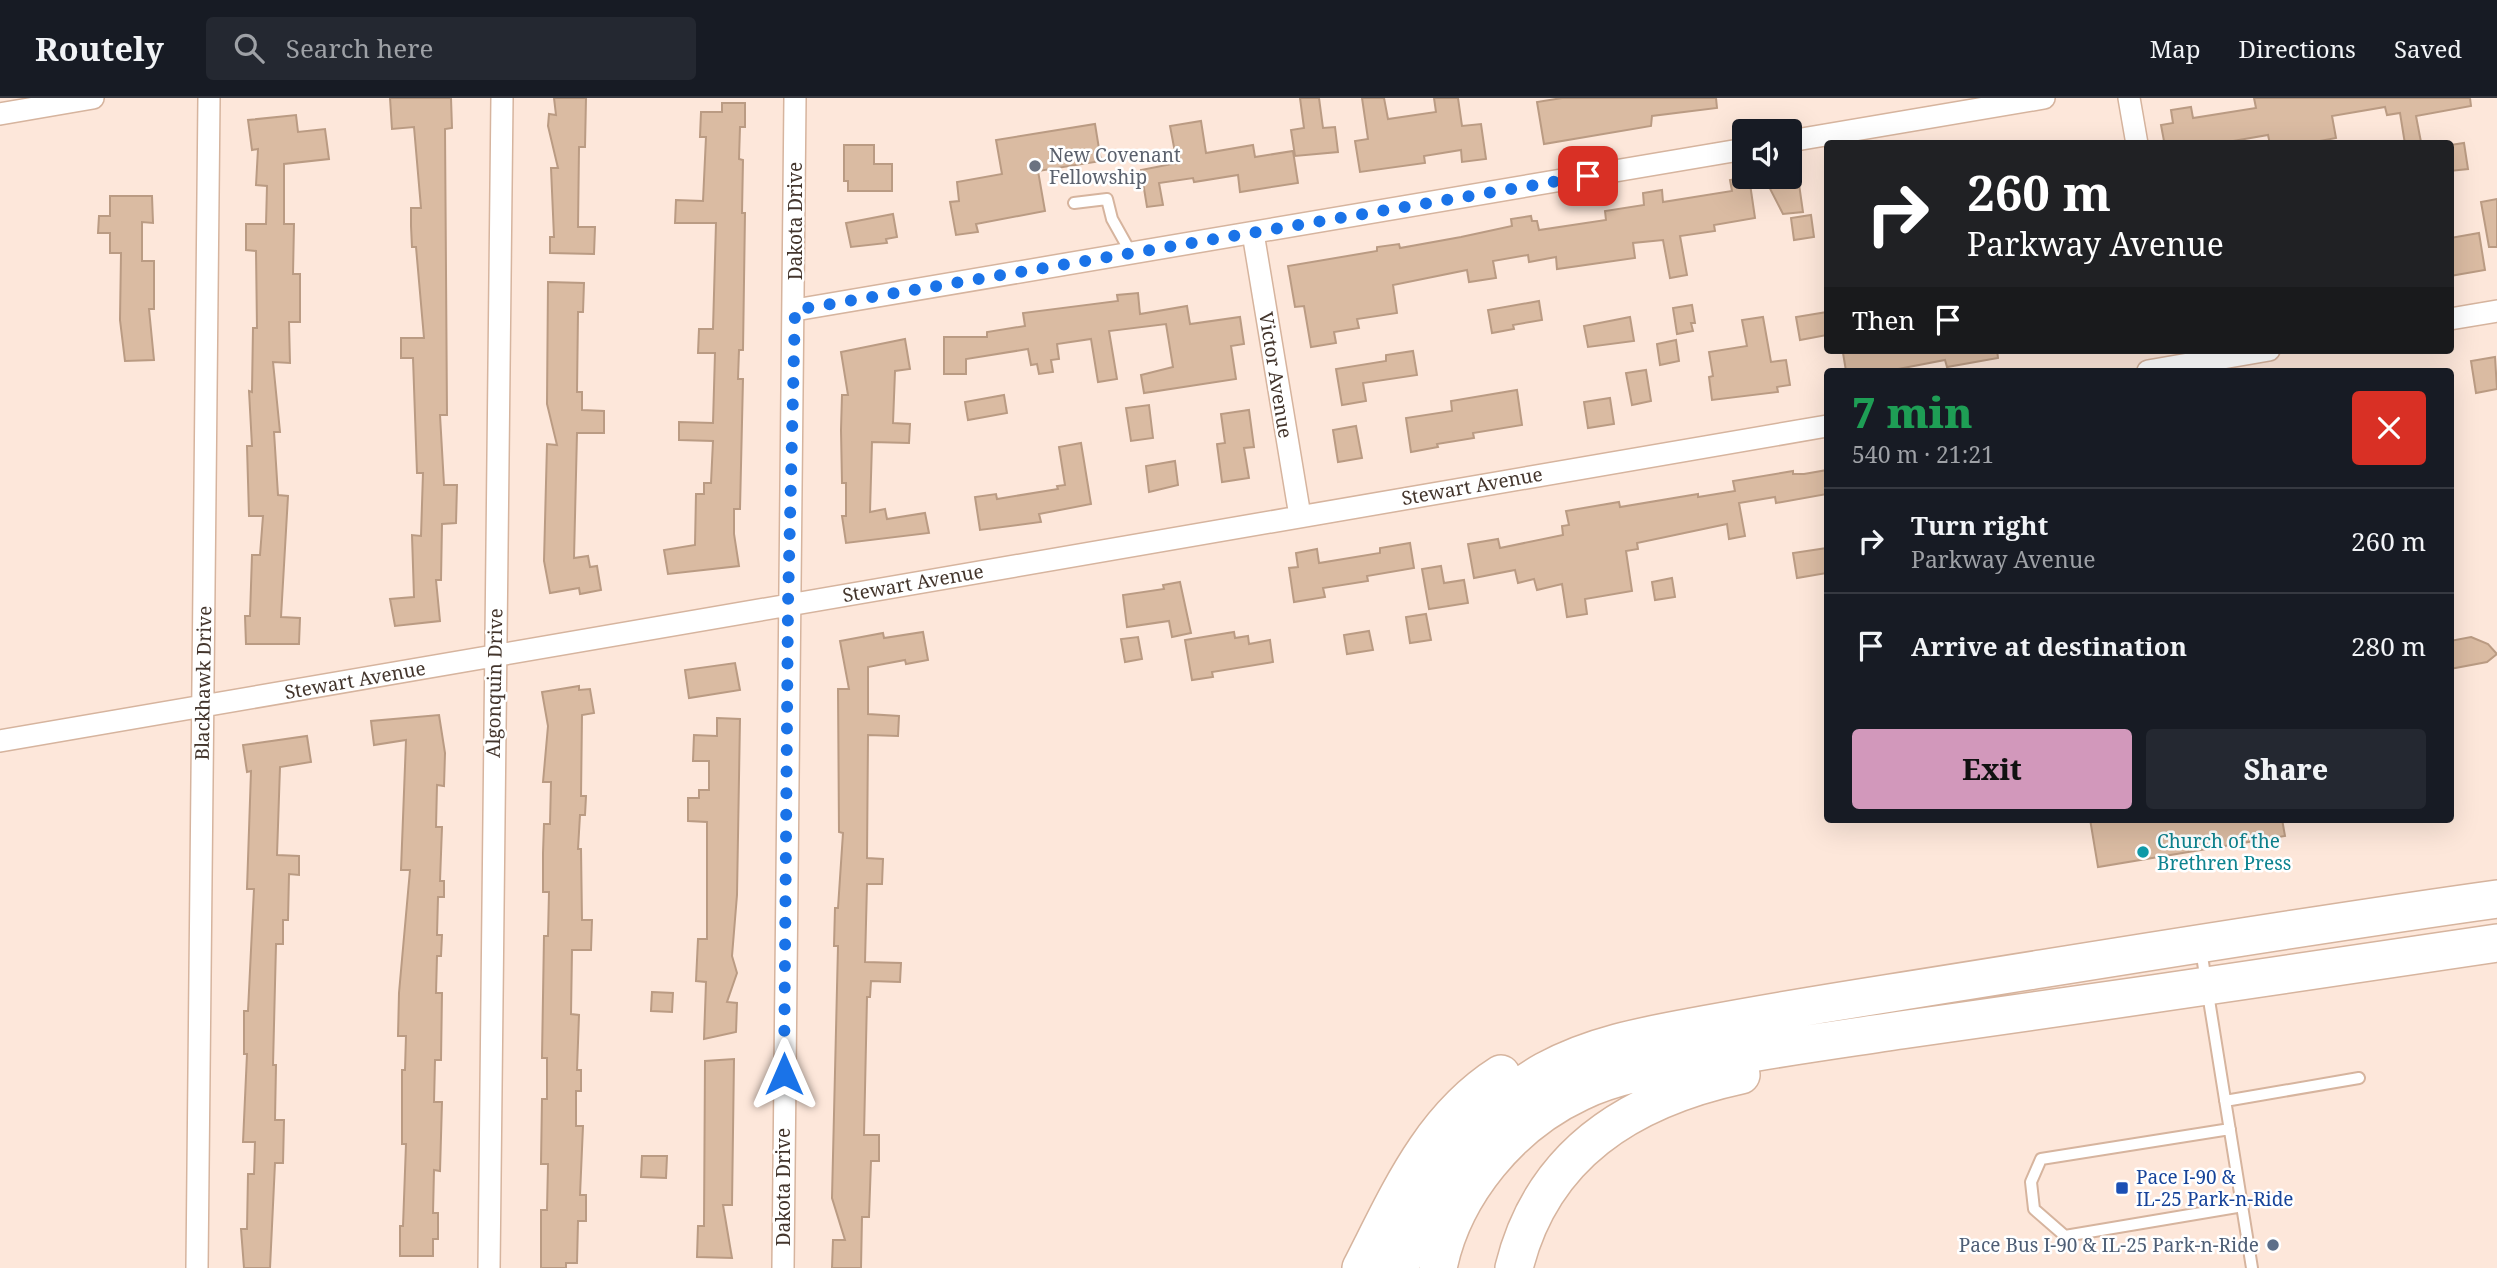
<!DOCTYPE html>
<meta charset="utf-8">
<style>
:root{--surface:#171b24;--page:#242831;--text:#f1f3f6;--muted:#9ea1a6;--line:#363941;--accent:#d298bb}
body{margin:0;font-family:"Noto Serif",serif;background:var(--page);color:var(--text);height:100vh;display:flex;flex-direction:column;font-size:26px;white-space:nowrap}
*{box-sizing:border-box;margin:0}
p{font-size:23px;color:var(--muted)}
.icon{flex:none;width:38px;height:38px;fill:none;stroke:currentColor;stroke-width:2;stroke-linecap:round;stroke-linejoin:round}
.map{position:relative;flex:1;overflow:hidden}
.drawer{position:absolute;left:1824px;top:270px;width:630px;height:455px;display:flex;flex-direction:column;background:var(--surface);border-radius:7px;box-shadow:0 7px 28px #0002}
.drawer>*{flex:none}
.banner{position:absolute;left:1824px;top:42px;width:630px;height:214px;border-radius:7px;box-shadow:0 7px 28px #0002;background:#202124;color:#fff;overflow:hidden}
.controls{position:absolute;left:1732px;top:21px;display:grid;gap:14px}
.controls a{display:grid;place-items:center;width:70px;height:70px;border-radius:7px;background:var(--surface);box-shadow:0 7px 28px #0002;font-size:35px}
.pin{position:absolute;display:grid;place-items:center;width:60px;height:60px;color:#fff;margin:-30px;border-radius:14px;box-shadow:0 4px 10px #0006}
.me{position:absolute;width:77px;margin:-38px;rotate:0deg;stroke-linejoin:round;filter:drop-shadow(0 0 5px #0008)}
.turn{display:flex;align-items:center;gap:24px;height:147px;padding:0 28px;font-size:32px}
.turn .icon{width:91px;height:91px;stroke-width:2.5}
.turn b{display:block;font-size:49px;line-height:60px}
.then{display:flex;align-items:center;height:66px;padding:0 28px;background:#0003;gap:14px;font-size:26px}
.round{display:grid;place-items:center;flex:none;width:74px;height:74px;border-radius:7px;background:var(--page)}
.overview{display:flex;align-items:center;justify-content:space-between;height:119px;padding:0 28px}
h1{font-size:42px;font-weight:800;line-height:52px;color:#1e9e55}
.cta{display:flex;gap:14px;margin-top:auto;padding:14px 28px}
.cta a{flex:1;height:80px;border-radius:7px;background:var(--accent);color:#111;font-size:28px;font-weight:800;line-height:80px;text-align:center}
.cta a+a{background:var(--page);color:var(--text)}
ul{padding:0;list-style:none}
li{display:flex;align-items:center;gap:21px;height:105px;padding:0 28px;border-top:2px solid var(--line)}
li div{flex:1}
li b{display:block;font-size:26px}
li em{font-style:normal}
header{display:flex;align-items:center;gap:42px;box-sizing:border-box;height:98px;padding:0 35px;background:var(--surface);border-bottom:2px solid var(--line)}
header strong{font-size:33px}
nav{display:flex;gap:38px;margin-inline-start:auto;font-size:24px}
.search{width:490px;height:63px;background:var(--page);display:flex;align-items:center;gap:18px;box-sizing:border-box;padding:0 24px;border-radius:7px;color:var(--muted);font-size:26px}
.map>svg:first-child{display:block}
</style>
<header>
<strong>Routely</strong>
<div class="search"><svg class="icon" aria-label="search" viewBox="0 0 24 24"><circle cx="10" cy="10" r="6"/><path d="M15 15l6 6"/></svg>Search here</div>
<nav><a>Map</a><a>Directions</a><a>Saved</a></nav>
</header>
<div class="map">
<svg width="2497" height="1170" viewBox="0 0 2497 1170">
<rect width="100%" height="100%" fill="#fde7da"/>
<path fill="#dabba2" stroke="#ba9b83" stroke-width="2" d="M 390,0 L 451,0 L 452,30 L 445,31 L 447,317 L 440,317 L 444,387 L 457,387 L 456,425 L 442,426 L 441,482 L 436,482 L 440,523 L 395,528 L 390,501 L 414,499 L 412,437 L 421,438 L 423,375 L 417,375 L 413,260 L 401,260 L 401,240 L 424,240 L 416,149 L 412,149 L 411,128 L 411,110 L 421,110 L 414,29 L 392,31 Z
M 554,0 L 586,0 L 585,49 L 579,49 L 578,129 L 595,129 L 594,156 L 550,155 L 550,139 L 554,139 L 551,70 L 558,70 L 548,28 L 549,16 L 556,17 Z
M 1300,0 L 1319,0 L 1323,30 L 1335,29 L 1338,54 L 1295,58 L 1291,32 L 1304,30 Z
M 1362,0 L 1384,0 L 1388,21 L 1436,14 L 1434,0 L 1458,0 L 1462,28 L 1481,26 L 1486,61 L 1462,64 L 1461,52 L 1424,58 L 1425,65 L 1360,74 L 1355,43 L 1368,41 Z
M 1562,0 L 1716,0 L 1717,10 L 1652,18 L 1651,28 L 1544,46 L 1537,4 Z
M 2254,0 L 2470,0 L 2471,8 L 2416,18 L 2421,44 L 2412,46 L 2405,46 L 2400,15 L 2387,17 L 2385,9 L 2332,18 L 2336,40 L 2304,46 L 2270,46 L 2268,37 L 2216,46 L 2164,43 L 2161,27 L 2173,25 L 2171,12 L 2191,9 L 2193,20 L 2256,10 Z
M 722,5 L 745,5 L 745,29 L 740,29 L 739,61 L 743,62 L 742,115 L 745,115 L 743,252 L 739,252 L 738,281 L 743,281 L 740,411 L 734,411 L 734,436 L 739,468 L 668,476 L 664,452 L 695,447 L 696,396 L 704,396 L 704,385 L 711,385 L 713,343 L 679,342 L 679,324 L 713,325 L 715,255 L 698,255 L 699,231 L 713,231 L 716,125 L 675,125 L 676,102 L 703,103 L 706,39 L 700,39 L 701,14 L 722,14 Z
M 296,17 L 298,34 L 325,31 L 329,61 L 284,66 L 284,126 L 294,126 L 293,176 L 300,176 L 300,224 L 289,224 L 290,265 L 273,264 L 280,334 L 274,334 L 278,397 L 288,398 L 281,519 L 300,520 L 299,546 L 246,546 L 245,518 L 250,518 L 252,457 L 260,457 L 263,418 L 249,418 L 247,348 L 252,348 L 249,293 L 252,294 L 253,230 L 257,230 L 256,153 L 246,152 L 246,126 L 266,126 L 267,88 L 256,87 L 258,51 L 252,52 L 248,22 Z
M 1201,23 L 1206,55 L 1253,47 L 1255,59 L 1293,53 L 1298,85 L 1240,94 L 1238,77 L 1194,84 L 1193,80 L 1159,85 L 1163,107 L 1147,109 L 1141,72 L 1177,65 L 1170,28 Z
M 1095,26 L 1101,63 L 1038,73 L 1045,113 L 976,126 L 978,134 L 956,137 L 950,104 L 959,103 L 957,84 L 1002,76 L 996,42 Z
M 2464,45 L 2468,71 L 2450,73 L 2450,47 Z
M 844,47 L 874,47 L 874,66 L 892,66 L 892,93 L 848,93 L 848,83 L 844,83 Z
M 1749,79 L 1755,120 L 1714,127 L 1715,133 L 1680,138 L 1687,177 L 1670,180 L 1663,142 L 1633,145 L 1635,160 L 1557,171 L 1556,159 L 1529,164 L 1528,157 L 1493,163 L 1496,180 L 1469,184 L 1467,172 L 1393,187 L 1397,215 L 1357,221 L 1359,230 L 1334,234 L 1336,245 L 1311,249 L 1304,208 L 1295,209 L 1288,168 L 1377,153 L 1377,149 L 1399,146 L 1400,150 L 1461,139 L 1512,128 L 1511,121 L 1531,118 L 1532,123 L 1537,123 L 1539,132 L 1606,122 L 1605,113 L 1644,107 L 1643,95 L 1662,92 L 1663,104 L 1732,93 L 1730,82 Z
M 1764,79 L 1798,79 L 1803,114 L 1783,116 Z
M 110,98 L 152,98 L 153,125 L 142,124 L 142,163 L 154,163 L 154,211 L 149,211 L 154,262 L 125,263 L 120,222 L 121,155 L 110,155 L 110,135 L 98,135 L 99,118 L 110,118 Z
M 2497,101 L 2497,149 L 2489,149 L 2481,104 Z
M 893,116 L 897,139 L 886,141 L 887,145 L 851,149 L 846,125 Z
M 1811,117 L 1814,139 L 1794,142 L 1791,120 Z
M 2479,135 L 2485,172 L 2450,178 L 2450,140 Z
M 548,184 L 584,185 L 583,214 L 578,214 L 577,294 L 582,294 L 582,312 L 604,313 L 604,335 L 577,335 L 574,460 L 588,458 L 590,469 L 597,468 L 601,492 L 580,496 L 579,490 L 550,495 L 544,463 L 547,346 L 557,347 L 547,306 Z
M 1138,195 L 1140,216 L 1187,208 L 1190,226 L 1240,219 L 1244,246 L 1231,248 L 1236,281 L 1144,295 L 1141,277 L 1173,269 L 1166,226 L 1109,233 L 1117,281 L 1098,284 L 1091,241 L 1057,246 L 1059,261 L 1051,262 L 1053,274 L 1039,276 L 1037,266 L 1031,267 L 1028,251 L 966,261 L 966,276 L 944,276 L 944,239 L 987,239 L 987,234 L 1025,228 L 1023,215 L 1118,203 L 1117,197 Z
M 1539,203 L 1542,222 L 1513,227 L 1514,231 L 1492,235 L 1488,212 Z
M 1692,207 L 1695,225 L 1691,225 L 1693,233 L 1677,236 L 1673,210 Z
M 1827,214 L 1827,237 L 1800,242 L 1796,219 Z
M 1630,219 L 1634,243 L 1588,249 L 1584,228 Z
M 1763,219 L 1771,264 L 1786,262 L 1790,287 L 1777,289 L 1778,294 L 1712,302 L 1709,279 L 1713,278 L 1709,254 L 1747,248 L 1742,222 Z
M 905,241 L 910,271 L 895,273 L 893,325 L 910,326 L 909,345 L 872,344 L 870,414 L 885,411 L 887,421 L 925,415 L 929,435 L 846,445 L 842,418 L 846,418 L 846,385 L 842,385 L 841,332 L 842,297 L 848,297 L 841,254 Z
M 1676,242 L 1679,263 L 1660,267 L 1657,246 Z
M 1861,252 L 1997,252 L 1998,260 L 1947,269 L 1945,262 L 1888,273 L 1846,273 L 1843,255 Z
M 1413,253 L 1417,277 L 1363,285 L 1366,303 L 1342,307 L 1336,271 L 1386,263 L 1386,257 Z
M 2495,259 L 2497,291 L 2476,295 L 2471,263 Z
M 1646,272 L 1651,303 L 1632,307 L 1626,275 Z
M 1517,292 L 1522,327 L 1473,335 L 1474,340 L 1437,346 L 1438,349 L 1411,354 L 1406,320 L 1452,313 L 1451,303 Z
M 1004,297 L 1007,315 L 968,322 L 965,304 Z
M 1610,300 L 1614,326 L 1588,330 L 1584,304 Z
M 1149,307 L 1153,340 L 1131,343 L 1126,310 Z
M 1249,312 L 1254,349 L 1244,350 L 1249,380 L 1222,384 L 1217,346 L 1225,345 L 1221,316 Z
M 1356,328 L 1362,360 L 1338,364 L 1333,332 Z
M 1081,345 L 1091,406 L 1039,416 L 1041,424 L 980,432 L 975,399 L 996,396 L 997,401 L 1058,391 L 1057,388 L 1065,387 L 1059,349 Z
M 1175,363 L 1178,387 L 1149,394 L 1146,368 Z
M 1827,372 L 1827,396 L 1776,405 L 1775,399 L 1739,405 L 1745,438 L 1729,441 L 1727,426 L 1637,445 L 1638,451 L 1626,453 L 1632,493 L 1585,501 L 1587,516 L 1567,519 L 1562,486 L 1537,492 L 1534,481 L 1518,485 L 1515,472 L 1474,480 L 1468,446 L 1498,441 L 1500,450 L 1563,437 L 1562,428 L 1569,427 L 1566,413 L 1619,404 L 1620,409 L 1698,396 L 1698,399 L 1735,393 L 1733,383 L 1793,373 L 1793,376 L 1804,376 Z
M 1410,445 L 1414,470 L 1367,478 L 1368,483 L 1323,490 L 1325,499 L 1294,504 L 1289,470 L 1298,469 L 1296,455 L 1317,451 L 1319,465 L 1380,455 L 1380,450 Z
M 1827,450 L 1827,475 L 1797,480 L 1793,455 Z
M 1441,468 L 1444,485 L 1464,482 L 1468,505 L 1429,511 L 1422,471 Z
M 1672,480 L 1675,499 L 1655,502 L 1652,484 Z
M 1180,484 L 1191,535 L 1172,539 L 1169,523 L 1127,529 L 1123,497 L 1164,491 L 1163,487 Z
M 1426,516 L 1431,542 L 1410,545 L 1406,519 Z
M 1369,533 L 1373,552 L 1347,556 L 1344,537 Z
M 923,534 L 928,562 L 906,566 L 905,562 L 868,569 L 868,616 L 899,618 L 898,638 L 868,637 L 867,760 L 883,761 L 882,786 L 867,786 L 865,864 L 901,865 L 900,884 L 871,883 L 870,899 L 867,899 L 864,1037 L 879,1037 L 879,1063 L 871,1063 L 869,1119 L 862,1119 L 861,1170 L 832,1170 L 833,1142 L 845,1142 L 832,1100 L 838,848 L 834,848 L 835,810 L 838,810 L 843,735 L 839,734 L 838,591 L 849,591 L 840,543 L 883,535 L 884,540 Z
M 1234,534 L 1235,540 L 1248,538 L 1249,546 L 1270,542 L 1273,564 L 1212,574 L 1213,579 L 1192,582 L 1185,542 Z
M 1138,539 L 1142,561 L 1125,564 L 1121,541 Z
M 2471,539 L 2488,546 L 2497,556 L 2487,564 L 2450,571 L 2450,543 Z
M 735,565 L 740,592 L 689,600 L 685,572 Z
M 579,588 L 579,592 L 590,591 L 594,615 L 582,617 L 581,698 L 586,698 L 585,717 L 580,717 L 578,751 L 581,751 L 582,822 L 592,822 L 591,852 L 572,852 L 571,916 L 579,917 L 577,972 L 581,972 L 581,993 L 576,993 L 576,1028 L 583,1028 L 580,1097 L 586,1097 L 586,1123 L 578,1123 L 577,1165 L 566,1165 L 566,1170 L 541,1170 L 541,1112 L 547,1112 L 548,1066 L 541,1066 L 542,1001 L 547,1001 L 547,960 L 542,960 L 544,838 L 548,838 L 549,794 L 543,794 L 543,755 L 544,726 L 550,726 L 551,684 L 543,684 L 548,628 L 542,594 Z
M 439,617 L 445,655 L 444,688 L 437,687 L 436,729 L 442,729 L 440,783 L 444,783 L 444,799 L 438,799 L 437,837 L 442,837 L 441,858 L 437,858 L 436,895 L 442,895 L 441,962 L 435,962 L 434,1004 L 442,1004 L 440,1073 L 434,1072 L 433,1115 L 438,1115 L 438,1141 L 433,1141 L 433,1158 L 400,1158 L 400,1128 L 403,1128 L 406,1046 L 402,1046 L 402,972 L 405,972 L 406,938 L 398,938 L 399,895 L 410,772 L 401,772 L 406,642 L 374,647 L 371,623 Z
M 717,620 L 740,621 L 737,797 L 732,858 L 737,875 L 727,904 L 737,905 L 736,934 L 704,941 L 706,884 L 696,883 L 698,841 L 707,841 L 707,724 L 688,723 L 688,700 L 699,700 L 699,692 L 709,692 L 709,663 L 693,663 L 694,637 L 717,638 Z
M 307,638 L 311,664 L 280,669 L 277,757 L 299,758 L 299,777 L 289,776 L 288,822 L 283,822 L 283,846 L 276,846 L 273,967 L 276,967 L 275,1022 L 284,1022 L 283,1065 L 275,1065 L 270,1170 L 244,1170 L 241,1131 L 247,1131 L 248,1076 L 254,1076 L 255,1044 L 243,1044 L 247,956 L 244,956 L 244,913 L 248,913 L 254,791 L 247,791 L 251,673 L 247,674 L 243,647 Z
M 2090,721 L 2282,721 L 2285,738 L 2098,769 Z
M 652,894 L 673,895 L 672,914 L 651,913 Z
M 734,961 L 732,1107 L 723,1107 L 732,1160 L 697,1159 L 698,1128 L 704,1128 L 705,963 Z
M 642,1058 L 667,1058 L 666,1080 L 641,1079 Z"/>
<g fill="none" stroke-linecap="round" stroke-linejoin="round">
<defs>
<path id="service" d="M 1074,105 L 1107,101 L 1112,121 L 1131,155
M 2201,852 L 2252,1170
M 2225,1003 L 2359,980
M 2230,1031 L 2041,1061 L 2031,1084 L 2034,1111 L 2065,1138 L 2243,1108"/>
<path id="minor" d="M 2129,0 L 2137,46
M 0,16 L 93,0
M 1790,43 L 2044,0
M 1253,135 L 1300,418
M 795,212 L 1745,51
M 2450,221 L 2497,213
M 2148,273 L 2269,252
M 0,643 L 1827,328
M 197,1170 L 209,0
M 489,1170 L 502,0
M 783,1170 L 795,0"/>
<path id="motorway" d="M 1361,1170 C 1398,1098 1430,1021 1501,976
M 1400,1170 C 1420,1089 1472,1014 1545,973 C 1594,946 1649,937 1703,927 C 1766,915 1828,905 1891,895 C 2093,863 2295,829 2497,801
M 1438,1170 C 1453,1095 1511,1026 1580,994 C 1619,975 1662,970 1704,963 C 1770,951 1835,942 1901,932 C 2100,904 2298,875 2497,845
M 1514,1170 C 1542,1056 1630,1001 1741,977"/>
</defs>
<use href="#service" stroke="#d6b49e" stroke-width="14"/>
<use href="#minor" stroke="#d6b49e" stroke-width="24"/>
<use href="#motorway" stroke="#d6b49e" stroke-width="40"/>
<use href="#service" stroke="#fff" stroke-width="10"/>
<use href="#minor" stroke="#fff" stroke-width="21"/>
<use href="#motorway" stroke="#fff" stroke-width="37"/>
</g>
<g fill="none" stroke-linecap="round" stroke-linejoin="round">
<path stroke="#1a73e8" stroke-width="12" stroke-dasharray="0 21.6" d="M 784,976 L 788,506 L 795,212 L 1588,78"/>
</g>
<circle fill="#6b7280" stroke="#fff" stroke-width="2.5" cx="1035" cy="68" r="7"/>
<circle fill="#0f9aa8" stroke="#fff" stroke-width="2.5" cx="2143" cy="754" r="7"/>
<rect fill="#1a4fb4" stroke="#fff" stroke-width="2.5" x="2115" y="1083" width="14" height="14" rx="3.5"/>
<circle fill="#5c6f8a" stroke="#fff" stroke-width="2.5" cx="2273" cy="1147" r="7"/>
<g text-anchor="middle" stroke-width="5" stroke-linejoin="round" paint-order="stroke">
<g font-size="19" fill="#5b616d" stroke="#fff" text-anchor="start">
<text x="1049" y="64">New Covenant<tspan x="1049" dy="22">Fellowship</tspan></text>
</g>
<g font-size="19" fill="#43352c" stroke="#fff">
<text transform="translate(795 123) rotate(-90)" y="7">Dakota Drive</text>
<text transform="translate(1276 277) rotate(81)" y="7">Victor Avenue</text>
<text transform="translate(1472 388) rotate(-10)" y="7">Stewart Avenue</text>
<text transform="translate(913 485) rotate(-10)" y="7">Stewart Avenue</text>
<text transform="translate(355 582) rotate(-10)" y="7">Stewart Avenue</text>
<text transform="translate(203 585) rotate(-89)" y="7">Blackhawk Drive</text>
<text transform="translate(494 585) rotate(-89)" y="7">Algonquin Drive</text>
<text transform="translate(783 1089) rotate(-90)" y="7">Dakota Drive</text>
</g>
<g font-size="19" fill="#0d838f" stroke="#fff" text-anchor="start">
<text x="2157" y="750">Church of the<tspan x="2157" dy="22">Brethren Press</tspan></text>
</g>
<g font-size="19" fill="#164399" stroke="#fff" text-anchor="start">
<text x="2136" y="1086">Pace I-90 &amp;<tspan x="2136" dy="22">IL-25 Park-n-Ride</tspan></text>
</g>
<g font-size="19" fill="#4e5e75" stroke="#fff" text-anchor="end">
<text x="2259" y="1154">Pace Bus I-90 &amp; IL-25 Park-n-Ride</text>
</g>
</g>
</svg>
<div class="controls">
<a><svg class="icon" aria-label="sound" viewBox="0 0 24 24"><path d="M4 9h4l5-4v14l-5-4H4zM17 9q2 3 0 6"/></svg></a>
</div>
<div class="pin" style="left:1588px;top:78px;background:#d93025"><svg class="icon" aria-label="arrive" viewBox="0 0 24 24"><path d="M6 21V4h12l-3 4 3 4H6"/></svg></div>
<svg class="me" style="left:784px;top:976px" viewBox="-20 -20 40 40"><path d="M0-17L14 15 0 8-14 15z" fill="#1a73e8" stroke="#fff" stroke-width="4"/></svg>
<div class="banner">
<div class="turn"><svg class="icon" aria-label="right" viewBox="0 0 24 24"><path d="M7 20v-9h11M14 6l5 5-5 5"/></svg><div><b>260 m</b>Parkway Avenue</div></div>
<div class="then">Then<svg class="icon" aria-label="arrive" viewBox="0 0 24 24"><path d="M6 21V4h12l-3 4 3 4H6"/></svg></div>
</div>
<section class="drawer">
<div class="overview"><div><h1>7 min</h1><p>540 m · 21:21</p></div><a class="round" style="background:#d93025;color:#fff"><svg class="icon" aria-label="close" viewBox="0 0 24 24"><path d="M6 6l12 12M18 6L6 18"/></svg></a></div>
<ul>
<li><svg class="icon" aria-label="right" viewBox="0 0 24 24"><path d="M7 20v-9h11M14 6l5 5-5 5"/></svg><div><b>Turn right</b><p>Parkway Avenue</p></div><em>260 m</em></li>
<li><svg class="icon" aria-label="arrive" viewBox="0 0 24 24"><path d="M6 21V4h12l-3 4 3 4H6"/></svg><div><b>Arrive at destination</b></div><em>280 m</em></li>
</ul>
<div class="cta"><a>Exit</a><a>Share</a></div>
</section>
</div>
